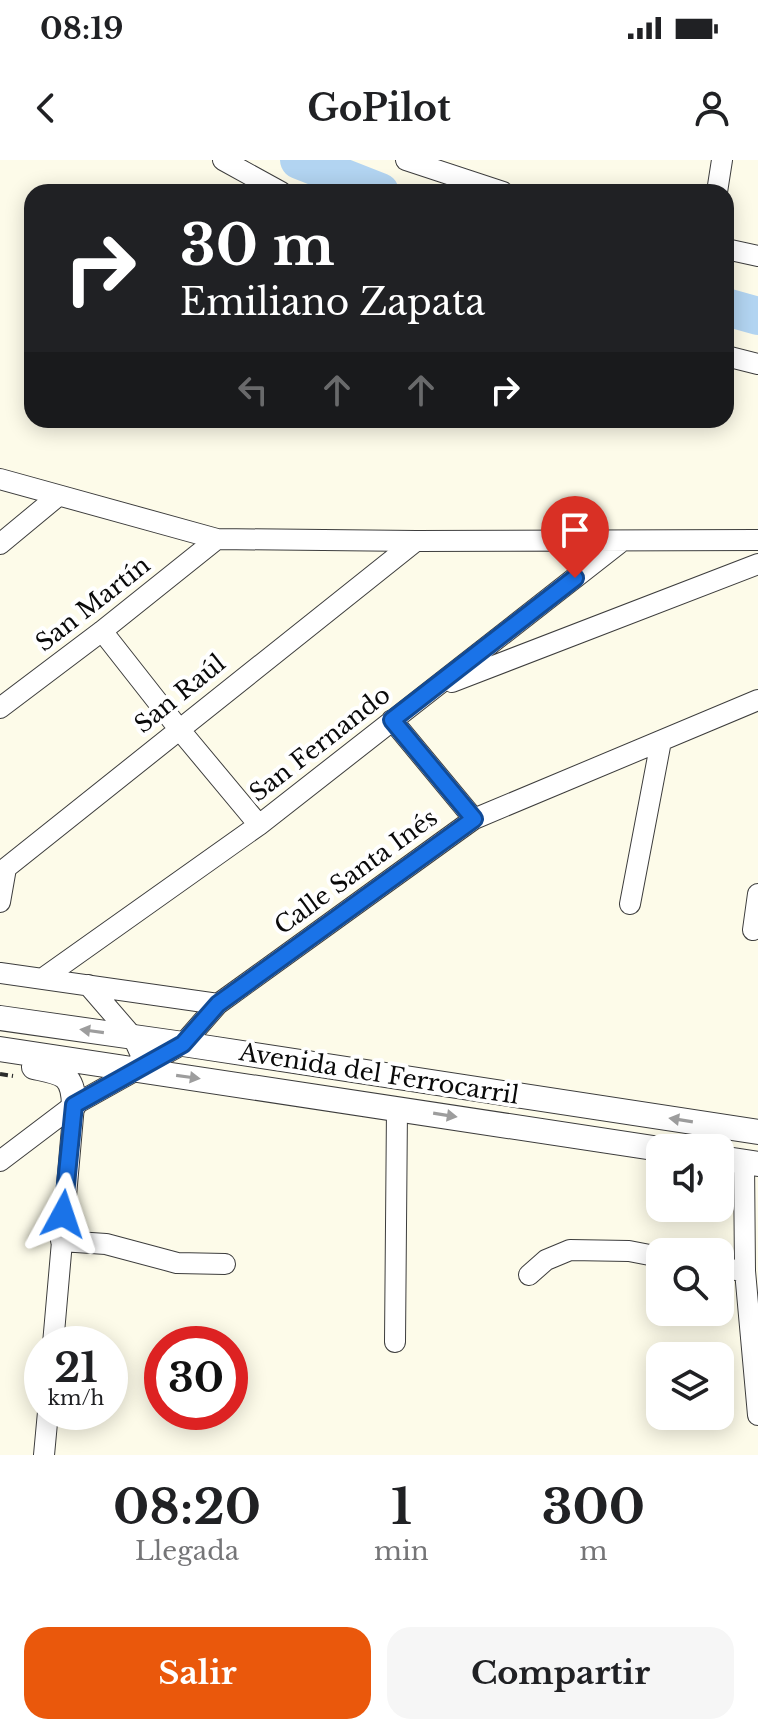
<!DOCTYPE html>
<html lang="es">
<meta charset="utf-8">
<style>
:root{--surface:#fff;--page:#f6f6f6;--text:#202124;--muted:#757577;--accent:#ea580c}
body{margin:0;font-family:"Libre Baskerville",serif;background:var(--page);color:var(--text);height:100vh;display:flex;flex-direction:column;font-size:30px;white-space:nowrap}
*{box-sizing:border-box;margin:0}
p{font-size:26px;color:var(--muted)}
.icon{flex:none;width:44px;height:44px;fill:none;stroke:currentColor;stroke-width:2;stroke-linecap:round;stroke-linejoin:round}
.map{position:relative;height:1295px;overflow:hidden}
.sheet{display:flex;flex-direction:column;background:var(--surface);flex:1}
.sheet>*{flex:none}
.banner{position:absolute;left:24px;top:24px;width:710px;height:244px;border-radius:24px;box-shadow:0 4px 20px #0003;background:#202124;color:#fff;overflow:hidden}
.tools{position:absolute;left:646px;top:974px;display:grid;gap:16px}
.tools a{display:grid;place-items:center;width:88px;height:88px;border-radius:16px;background:var(--surface);box-shadow:0 4px 20px #0003;font-size:40px}
.speed{position:absolute;left:24px;top:1166px;display:flex;gap:16px;font-size:40px;font-weight:700;text-align:center}
.speed>*{display:grid;place-content:center;width:104px;height:104px;border-radius:50%;background:var(--surface);box-shadow:0 4px 20px #0003;line-height:1}
.speed small{font-size:20px;font-weight:400}
.speed .limit{border:12px solid #d22;background:#fff;color:#111}
.pin{position:absolute;display:grid;place-items:center;width:68px;height:68px;color:#fff;margin:-82px -34px;border-radius:50% 50% 50% 0;rotate:-45deg;box-shadow:0 0 8px #0007}
.pin .icon{rotate:45deg}
.me{position:absolute;width:88px;margin:-44px;rotate:5deg;stroke-linejoin:round;filter:drop-shadow(0 0 6px #0008)}
.turn{display:flex;align-items:center;gap:28px;height:168px;padding:0 24px;font-size:36px}
.turn .icon{width:104px;height:104px;stroke-width:2.5}
.turn b{display:block;font-size:56px;line-height:68px}
.lanes{display:flex;align-items:center;height:76px;padding:0 24px;background:#0003;justify-content:center;gap:40px;direction:ltr}
.lanes .off{opacity:.35}
.eta{display:flex;justify-content:space-evenly;align-items:center;height:136px;text-align:center}
.eta b{font-size:48px;font-weight:700;line-height:56px}
.cta{display:flex;gap:16px;margin-top:auto;padding:16px 24px}
.cta a{flex:1;height:92px;border-radius:24px;background:var(--accent);color:#fff;font-size:32px;font-weight:700;line-height:92px;text-align:center}
.cta a+a{background:var(--page);color:var(--text)}
.status{display:flex;justify-content:space-between;align-items:center;height:56px;padding:0 40px;background:var(--surface);direction:ltr}
.status svg{height:22px;fill:currentColor}
header{display:flex;justify-content:space-between;align-items:center;height:104px;padding:0 24px;background:var(--surface);font-size:36px;font-weight:700}
.map>svg:first-child{display:block}
</style>
<div class="status"><b>08:19</b><svg viewBox="0 0 49 12"><path d="M0 12V9h3v3zM5 12V6h3v6zM10 12V3h3v9zM15 12V0h3v12zM26 1h20v11H26zM47 4h2v5h-2z"/></svg></div>
<header><svg class="icon" aria-label="back" viewBox="0 0 24 24"><path d="M15 5l-7 7 7 7"/></svg>GoPilot<svg class="icon" aria-label="person" viewBox="0 0 24 24"><circle cx="12" cy="8" r="4"/><path d="M4 21q1-7 8-7t8 7"/></svg></header>
<div class="map">
<svg width="758" height="1295" viewBox="0 0 758 1295">
<rect width="100%" height="100%" fill="#fdfbe9"/>
<g fill="none" stroke-linecap="round" stroke-linejoin="round">
<path stroke="#b2d4f1" stroke-width="38" d="M 299,0 L 380,32
M 726,147 L 758,156"/>
<defs>
<path id="minor" d="M 223,0 L 281,32
M 406,0 L 503,32
M 717,32 L 722,0
M 726,89 L 758,96
M 726,196 L 758,204
M 0,319 L 217,379 L 416,381 L 758,380
M 0,384 L 58,336
M 102,471 L 179,569 L 259,665
M 452,522 L 758,404
M 0,548 L 102,471 L 217,379
M 392,560 L 474,659
M 0,742 L 6,708 L 416,381
M 630,744 L 661,581
M 753,770 L 758,734
M 0,813 L 218,844
M 42,819 L 259,665 L 622,381
M 88,825 L 133,877 L 141,895 L 137,910
M 0,1001 L 74,945 L 183,884 L 218,844 L 474,659 L 758,540
M 744,1002 L 745,1111 L 758,1255
M 61,1081 L 106,1084 L 177,1103 L 225,1104
M 720,1108 L 745,1111
M 529,1115 L 546,1100 L 570,1090 L 629,1091 L 660,1097
M 395,1182 L 397,948
M 53,1184 L 74,945
M 44,1295 L 48,1252"/>
<path id="tertiary" d="M 0,858 L 183,884 L 758,972
M 0,889 L 660,989
M 34,907 C 62,913 73,913 74,945
M 720,998 L 758,1004"/>
</defs>
<use href="#minor" stroke="#3d3d3d" stroke-width="22"/>
<use href="#tertiary" stroke="#3d3d3d" stroke-width="26"/>
<path stroke="#2c2c2c" stroke-width="4" stroke-dasharray="8 4" stroke-linecap="butt" d="M 0,914 L 13,916"/>
<use href="#minor" stroke="#fff" stroke-width="20"/>
<use href="#tertiary" stroke="#fff" stroke-width="24"/>
</g>
<defs><path id="oneway-solid" d="M-6-.8H1V-3.2L6.5 0L1 3.2V.8H-6Z" transform="scale(2)"/></defs>
<g fill="#9d9d9d">
<use href="#oneway-solid" transform="translate(92 871) rotate(-172)"/>
<use href="#oneway-solid" transform="translate(188 917) rotate(8)"/>
<use href="#oneway-solid" transform="translate(445 955) rotate(9)"/>
<use href="#oneway-solid" transform="translate(681 960) rotate(-171)"/>
</g>
<g fill="none" stroke-linecap="round" stroke-linejoin="round">
<defs>
<path id="route" d="M 63,1054 L 74,945 L 183,884 L 218,844 L 474,659 L 392,560 L 575,418"/>
</defs>
<use href="#route" stroke="#114b97" stroke-width="20"/>
<use href="#route" stroke="#1a73e8" stroke-width="14"/>
</g>
<g text-anchor="middle" stroke-width="8" stroke-linejoin="round" paint-order="stroke">
<g font-size="24" fill="#0a0a0a" stroke="#fff">
<text transform="translate(93 444) rotate(-38)" y="8">San Martín</text>
<text transform="translate(180 534) rotate(-39)" y="8">San Raúl</text>
<text transform="translate(320 584) rotate(-38)" y="8">San Fernando</text>
<text transform="translate(356 712) rotate(-36)" y="8">Calle Santa Inés</text>
<text transform="translate(379 914) rotate(9)" y="8">Avenida del Ferrocarril</text>
</g>
</g>
</svg>
<div class="tools">
<a><svg class="icon" aria-label="sound" viewBox="0 0 24 24"><path d="M4 9h4l5-4v14l-5-4H4zM17 9q2 3 0 6"/></svg></a>
<a><svg class="icon" aria-label="search" viewBox="0 0 24 24"><circle cx="10" cy="10" r="6"/><path d="M15 15l6 6"/></svg></a>
<a><svg class="icon" aria-label="layers" viewBox="0 0 24 24"><path d="M12 4l9 5-9 5-9-5zM3 14l9 5 9-5"/></svg></a>
</div>
<div class="speed"><div>21<small>km/h</small></div><div class="limit">30</div></div>
<div class="pin" style="left:575px;top:418px;background:#d93025"><svg class="icon" aria-label="arrive" viewBox="0 0 24 24"><path d="M6 21V4h12l-3 4 3 4H6"/></svg></div>
<svg class="me" style="left:63px;top:1054px" viewBox="-20 -20 40 40"><path d="M0-17L14 15 0 8-14 15z" fill="#1a73e8" stroke="#fff" stroke-width="4"/></svg>
<div class="banner">
<div class="turn"><svg class="icon" aria-label="right" viewBox="0 0 24 24"><path d="M7 20v-9h11M14 6l5 5-5 5"/></svg><div><b>30 m</b>Emiliano Zapata</div></div>
<div class="lanes"><svg class="icon off" aria-label="left" viewBox="0 0 24 24"><path d="M17 20v-9H6M10 6l-5 5 5 5"/></svg><svg class="icon off" aria-label="ahead" viewBox="0 0 24 24"><path d="M12 20V5M6 11l6-6 6 6"/></svg><svg class="icon off" aria-label="ahead" viewBox="0 0 24 24"><path d="M12 20V5M6 11l6-6 6 6"/></svg><svg class="icon" aria-label="right" viewBox="0 0 24 24"><path d="M7 20v-9h11M14 6l5 5-5 5"/></svg></div>
</div>
</div>
<section class="sheet">
<div class="eta">
<div><b>08:20</b><p>Llegada</p></div>
<div><b>1</b><p>min</p></div>
<div><b>300</b><p>m</p></div>
</div>
<div class="cta"><a>Salir</a><a>Compartir</a></div>
</section>
